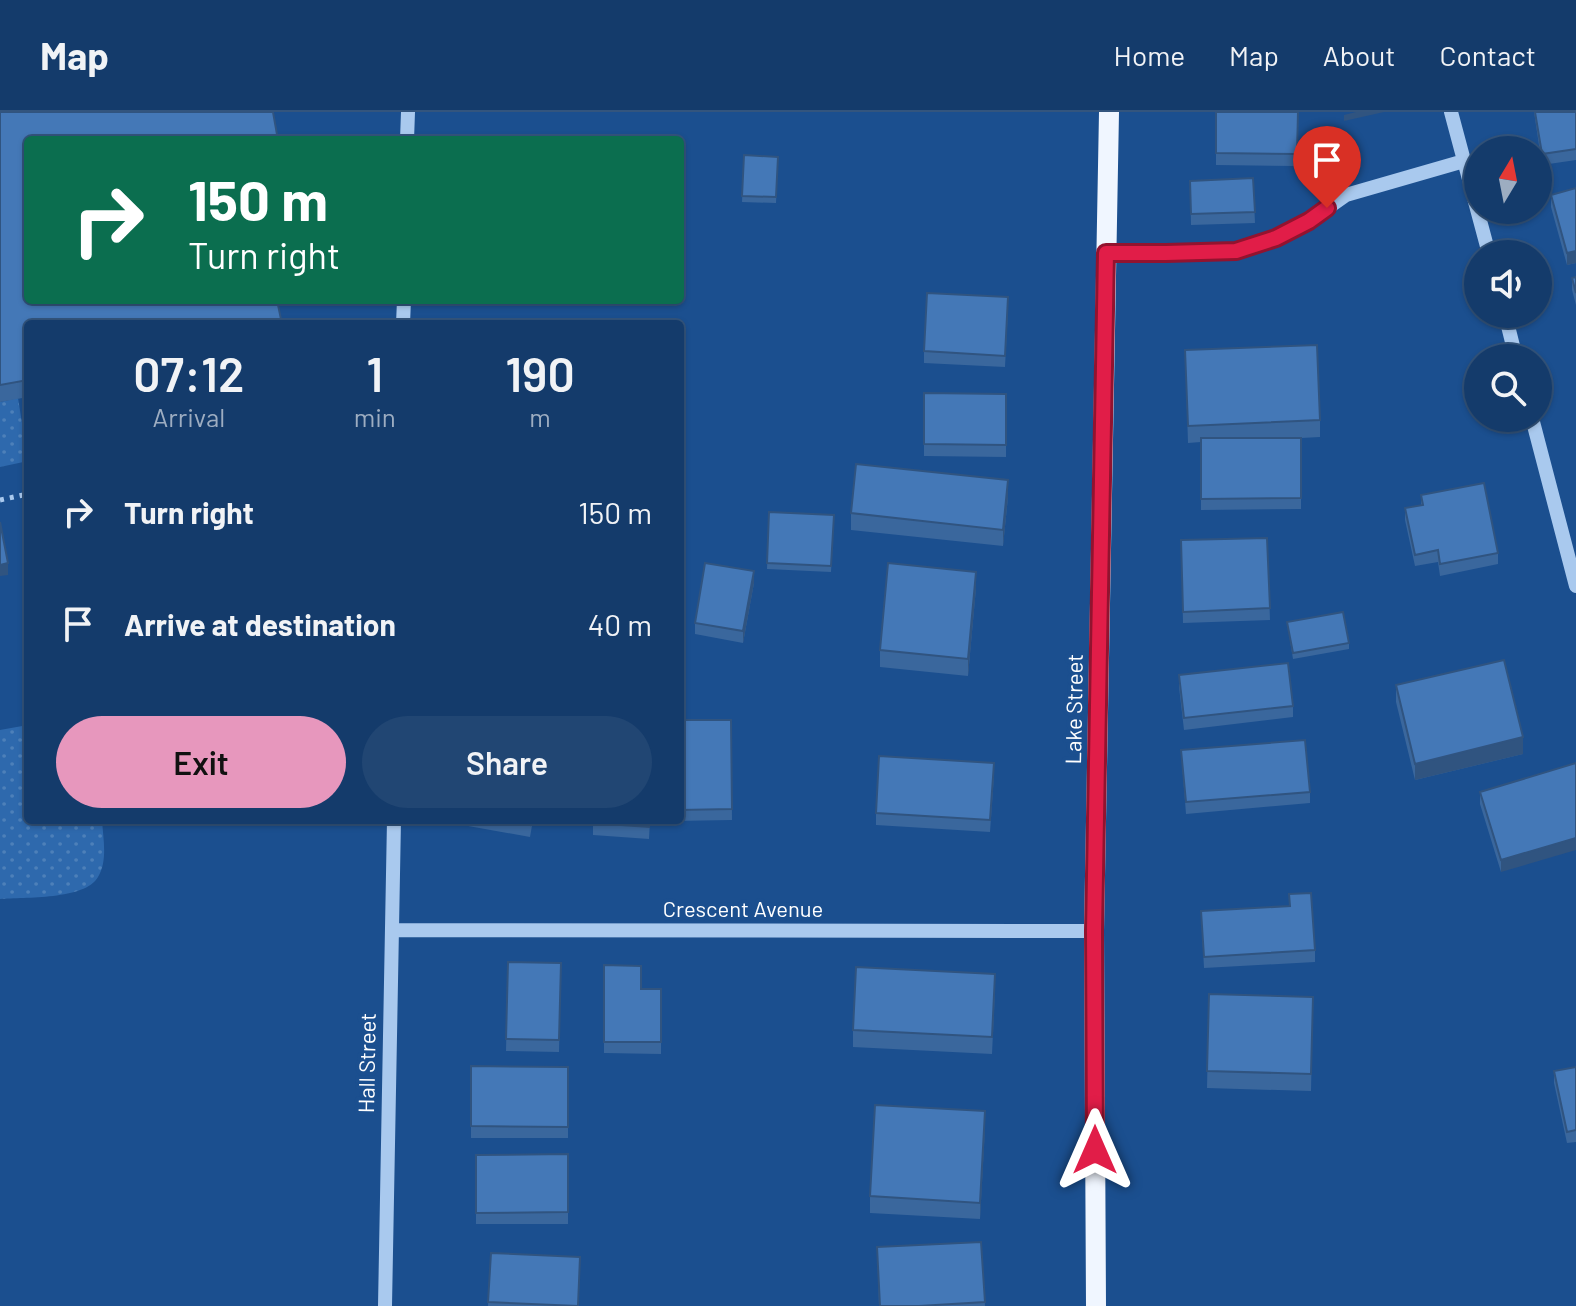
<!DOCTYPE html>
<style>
:root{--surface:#143b6b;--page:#214673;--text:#f1f3f6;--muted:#9dadc1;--line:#33557e;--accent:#e797bd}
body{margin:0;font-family:Barlow,sans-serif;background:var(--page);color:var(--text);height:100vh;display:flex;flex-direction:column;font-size:30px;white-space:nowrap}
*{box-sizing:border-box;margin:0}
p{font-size:26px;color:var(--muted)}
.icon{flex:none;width:44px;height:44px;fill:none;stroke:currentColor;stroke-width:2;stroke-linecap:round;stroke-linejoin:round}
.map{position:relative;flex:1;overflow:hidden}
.panel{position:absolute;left:24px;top:208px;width:660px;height:504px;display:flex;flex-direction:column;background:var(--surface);border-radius:8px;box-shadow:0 2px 6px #0004,0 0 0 2px var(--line)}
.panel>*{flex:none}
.hud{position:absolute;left:24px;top:24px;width:660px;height:168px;border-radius:8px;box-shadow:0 2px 6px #0004,0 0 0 2px var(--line);background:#0b6e4f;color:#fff;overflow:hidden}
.needle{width:52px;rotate:10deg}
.fabs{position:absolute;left:1464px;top:24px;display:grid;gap:16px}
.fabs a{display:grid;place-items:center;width:88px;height:88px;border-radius:50%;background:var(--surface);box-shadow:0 2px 6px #0004,0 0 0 2px var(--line);font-size:40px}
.pin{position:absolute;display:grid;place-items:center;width:68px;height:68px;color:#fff;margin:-82px -34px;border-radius:50% 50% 50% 0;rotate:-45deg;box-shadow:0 0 8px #0007}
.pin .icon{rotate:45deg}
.me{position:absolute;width:88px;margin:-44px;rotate:0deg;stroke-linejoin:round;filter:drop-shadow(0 0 6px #0008)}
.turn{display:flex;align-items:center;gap:28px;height:168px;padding:0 32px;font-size:36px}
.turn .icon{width:104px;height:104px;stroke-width:2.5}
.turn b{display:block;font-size:56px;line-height:68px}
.eta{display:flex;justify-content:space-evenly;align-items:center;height:136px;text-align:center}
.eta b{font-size:48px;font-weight:600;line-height:56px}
.primary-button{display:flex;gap:16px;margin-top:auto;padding:16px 32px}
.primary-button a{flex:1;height:92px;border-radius:48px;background:var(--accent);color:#111;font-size:32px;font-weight:600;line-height:92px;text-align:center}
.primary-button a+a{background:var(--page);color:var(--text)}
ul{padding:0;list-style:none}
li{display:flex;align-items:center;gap:24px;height:112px;padding:0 32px}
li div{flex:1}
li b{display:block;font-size:30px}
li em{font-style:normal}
header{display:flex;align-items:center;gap:48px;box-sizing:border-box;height:112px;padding:0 40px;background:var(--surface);border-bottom:2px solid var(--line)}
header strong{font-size:38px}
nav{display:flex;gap:44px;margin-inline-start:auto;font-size:28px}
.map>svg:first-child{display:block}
</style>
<header>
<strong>Map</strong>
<nav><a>Home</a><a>Map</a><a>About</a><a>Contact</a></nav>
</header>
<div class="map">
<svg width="1576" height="1194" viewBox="0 0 1576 1194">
<defs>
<pattern id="park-dots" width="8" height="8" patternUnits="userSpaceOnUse" patternTransform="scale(2)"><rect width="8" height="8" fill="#2e69ad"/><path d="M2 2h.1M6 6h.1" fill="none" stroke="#4d80b9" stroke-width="1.8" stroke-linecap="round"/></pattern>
</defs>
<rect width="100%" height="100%" fill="#1b4f8f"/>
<path fill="url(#park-dots)" d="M 18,286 L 28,349 L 0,355 L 0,290 Z
M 28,613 L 28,708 L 102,708 C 103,726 108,749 98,765 C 85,788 24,785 0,787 L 0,618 Z"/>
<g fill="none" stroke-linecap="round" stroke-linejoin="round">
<path stroke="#a9c9ee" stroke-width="5" stroke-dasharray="4 6" stroke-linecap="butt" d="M 25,286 L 28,300
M 0,388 L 28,382"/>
<path stroke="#a9c9ee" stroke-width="14" d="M 1451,0 L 1489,142
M 407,28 L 408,0
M 1106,141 L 1166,141 L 1236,139 L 1276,126 L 1309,109 L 1346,83 L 1464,49
M 1505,202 L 1516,246
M 403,212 L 404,188
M 1532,306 L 1576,474
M 392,818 L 1094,819
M 385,1194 L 394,708"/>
<path stroke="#f0f6ff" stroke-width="20" d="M 1096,1194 L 1094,819 L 1109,0"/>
</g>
<path fill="#3a679d" d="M 0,0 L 28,28 L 28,285 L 0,290 Z
M 1216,0 L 1298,0 L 1297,54 L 1216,53 Z
M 1534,0 L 1576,0 L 1576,48 L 1542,53 Z
M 744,43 L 778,45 L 776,91 L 742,90 Z
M 1253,66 L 1255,111 L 1191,113 L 1190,69 Z
M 1576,76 L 1576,151 L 1567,153 L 1551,95 L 1551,83 Z
M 1576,165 L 1576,193 L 1572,178 L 1572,166 Z
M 1008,197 L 1005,255 L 924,251 L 924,239 Z
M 1185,238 L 1320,308 L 1320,325 L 1301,326 L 1301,397 L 1201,398 L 1201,330 L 1188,331 Z
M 924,281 L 1006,282 L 1006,345 L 924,344 Z
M 1421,383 L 1498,441 L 1498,452 L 1440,464 L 1438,450 L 1415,454 L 1405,408 L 1405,396 L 1421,393 Z
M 1008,385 L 1003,434 L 851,418 L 851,401 Z
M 769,400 L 834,403 L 831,460 L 767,457 Z
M 1267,426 L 1270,508 L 1183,511 L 1181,428 Z
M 754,471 L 743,531 L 695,522 L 695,511 Z
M 976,476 L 968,564 L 880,555 L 880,538 Z
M 1287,510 L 1349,531 L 1349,537 L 1293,547 Z
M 1179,563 L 1293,594 L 1293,605 L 1184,618 L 1179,575 Z
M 1396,573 L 1523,642 L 1415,668 L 1396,590 Z
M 680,608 L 731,608 L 732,708 L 674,709 L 674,708 L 680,708 Z
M 1181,638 L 1310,680 L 1310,691 L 1186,702 Z
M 1576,651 L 1501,760 L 1480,692 L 1480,680 Z
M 994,663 L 990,720 L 876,713 L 876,701 Z
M 457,708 L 533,708 L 530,725 L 457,712 Z
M 593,708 L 650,708 L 649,727 L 593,723 Z
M 1289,782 L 1315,838 L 1315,850 L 1204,856 L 1201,799 L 1289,794 Z
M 508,850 L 561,851 L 559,940 L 506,939 Z
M 604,853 L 641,877 L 661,877 L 661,942 L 604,941 Z
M 995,878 L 992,942 L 853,935 L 853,918 Z
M 1209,882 L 1313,885 L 1311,979 L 1207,976 Z
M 471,954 L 568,955 L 568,1026 L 471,1026 Z
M 1576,955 L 1576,1030 L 1567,1031 L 1554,971 L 1554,959 Z
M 985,1016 L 980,1107 L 870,1101 L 870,1084 Z
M 568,1042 L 568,1112 L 476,1112 L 476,1043 Z
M 981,1130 L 985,1194 L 879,1194 L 877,1135 Z
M 491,1141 L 578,1194 L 488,1194 Z"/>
<path fill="#305480" d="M 1356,0 L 1384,0 L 1344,9 L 1344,3 Z
M 1576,139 L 1576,151 L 1567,153 L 1567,141 Z
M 1008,368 L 1008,385 L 1003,434 L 1003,418 Z
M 8,451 L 8,463 L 0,464 L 0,453 Z
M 754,459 L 754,471 L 743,531 L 743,519 Z
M 976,460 L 976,476 L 968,564 L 968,547 Z
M 1523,625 L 1523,642 L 1415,668 L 1415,652 Z
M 1576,726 L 1576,738 L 1501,760 L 1501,748 Z
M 985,999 L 985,1016 L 980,1107 L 980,1091 Z"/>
<path fill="#4478b7" stroke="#305480" stroke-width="2" d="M 0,0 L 273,0 L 278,28 L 28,28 L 28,188 L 277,188 L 282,212 L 28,212 L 28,268 L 0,273 Z
M 1216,0 L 1298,0 L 1297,42 L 1216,41 Z
M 1535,0 L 1576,0 L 1576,37 L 1542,42 Z
M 744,43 L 778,45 L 776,85 L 742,84 Z
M 1253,66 L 1255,100 L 1191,102 L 1190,69 Z
M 1576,76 L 1576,139 L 1567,141 L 1551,83 Z
M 1576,165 L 1576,181 L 1572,166 Z
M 927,181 L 1008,185 L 1005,244 L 924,239 Z
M 1317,233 L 1320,308 L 1188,314 L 1185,238 Z
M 924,281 L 1006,282 L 1006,333 L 924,332 Z
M 1201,326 L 1301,326 L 1301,386 L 1201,387 Z
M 856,352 L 1008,368 L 1003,418 L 851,401 Z
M 1484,371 L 1498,441 L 1440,452 L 1438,438 L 1415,443 L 1405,396 L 1423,393 L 1421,383 Z
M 769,400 L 834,403 L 831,454 L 767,451 Z
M 0,410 L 8,451 L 0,453 Z
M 1267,426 L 1270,496 L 1183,500 L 1181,428 Z
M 705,451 L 754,459 L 743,519 L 695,511 Z
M 888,451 L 976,460 L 968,547 L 880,538 Z
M 1343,500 L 1349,531 L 1293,541 L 1287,510 Z
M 1504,548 L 1523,625 L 1415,652 L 1396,573 Z
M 1288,551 L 1293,594 L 1184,606 L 1179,563 Z
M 680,608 L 731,608 L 732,697 L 680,698 Z
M 1305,628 L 1310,680 L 1186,690 L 1181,638 Z
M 879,644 L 994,651 L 990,708 L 876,701 Z
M 1576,651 L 1576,726 L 1501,748 L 1480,680 Z
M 500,708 L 531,708 L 530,713 Z
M 593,708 L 649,708 L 649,715 L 593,711 Z
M 1311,781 L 1315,838 L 1204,845 L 1201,799 L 1290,794 L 1289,782 Z
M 508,850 L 561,851 L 559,928 L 506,927 Z
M 604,853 L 641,854 L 641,877 L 661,877 L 661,930 L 604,930 Z
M 856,855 L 995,862 L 992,925 L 853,918 Z
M 1209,882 L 1313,885 L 1311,962 L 1207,959 Z
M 471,954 L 568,955 L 568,1015 L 471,1014 Z
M 1576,955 L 1576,1018 L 1567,1020 L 1554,959 Z
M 875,993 L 985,999 L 980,1091 L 870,1084 Z
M 568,1042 L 568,1100 L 476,1101 L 476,1043 Z
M 981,1130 L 985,1190 L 919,1194 L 880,1194 L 877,1135 Z
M 491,1141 L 580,1145 L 578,1194 L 488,1190 Z"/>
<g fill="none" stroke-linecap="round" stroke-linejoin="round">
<defs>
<path id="route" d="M 1095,1038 L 1094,819 L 1106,141 L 1166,141 L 1236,139 L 1276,126 L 1309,109 L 1327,96"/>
</defs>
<use href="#route" stroke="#92132f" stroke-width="20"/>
<use href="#route" stroke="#e11d48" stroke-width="14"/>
</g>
<g text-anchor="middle" stroke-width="8" stroke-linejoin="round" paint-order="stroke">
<g font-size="22" fill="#fff" stroke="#1b4f8f">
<text transform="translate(1074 597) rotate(-89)" y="8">Lake Street</text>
<text x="743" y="805">Crescent Avenue</text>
<text transform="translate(367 951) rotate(-89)" y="8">Hall Street</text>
</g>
</g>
</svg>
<div class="fabs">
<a><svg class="needle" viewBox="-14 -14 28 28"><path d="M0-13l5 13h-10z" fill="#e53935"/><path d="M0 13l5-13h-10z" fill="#9dadc1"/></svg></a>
<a><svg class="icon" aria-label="sound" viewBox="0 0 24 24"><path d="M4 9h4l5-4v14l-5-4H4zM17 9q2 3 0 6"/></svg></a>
<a><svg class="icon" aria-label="search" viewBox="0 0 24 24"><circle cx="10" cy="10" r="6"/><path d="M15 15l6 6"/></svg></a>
</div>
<div class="pin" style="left:1327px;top:96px;background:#d93025"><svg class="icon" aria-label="arrive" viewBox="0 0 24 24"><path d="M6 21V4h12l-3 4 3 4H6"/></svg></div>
<svg class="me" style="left:1095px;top:1038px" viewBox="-20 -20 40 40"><path d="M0-17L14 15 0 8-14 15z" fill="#e11d48" stroke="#fff" stroke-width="4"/></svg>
<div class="hud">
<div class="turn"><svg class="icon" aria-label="right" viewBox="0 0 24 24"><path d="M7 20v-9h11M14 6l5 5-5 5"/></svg><div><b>150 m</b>Turn right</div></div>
</div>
<section class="panel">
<div class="eta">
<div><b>07:12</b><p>Arrival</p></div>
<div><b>1</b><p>min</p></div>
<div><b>190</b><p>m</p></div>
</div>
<ul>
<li><svg class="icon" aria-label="right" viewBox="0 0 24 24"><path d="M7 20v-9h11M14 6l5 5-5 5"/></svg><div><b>Turn right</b></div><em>150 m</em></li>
<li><svg class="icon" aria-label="arrive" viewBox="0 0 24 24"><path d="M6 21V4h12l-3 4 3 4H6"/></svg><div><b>Arrive at destination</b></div><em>40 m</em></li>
</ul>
<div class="primary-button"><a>Exit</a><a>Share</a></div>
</section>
</div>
